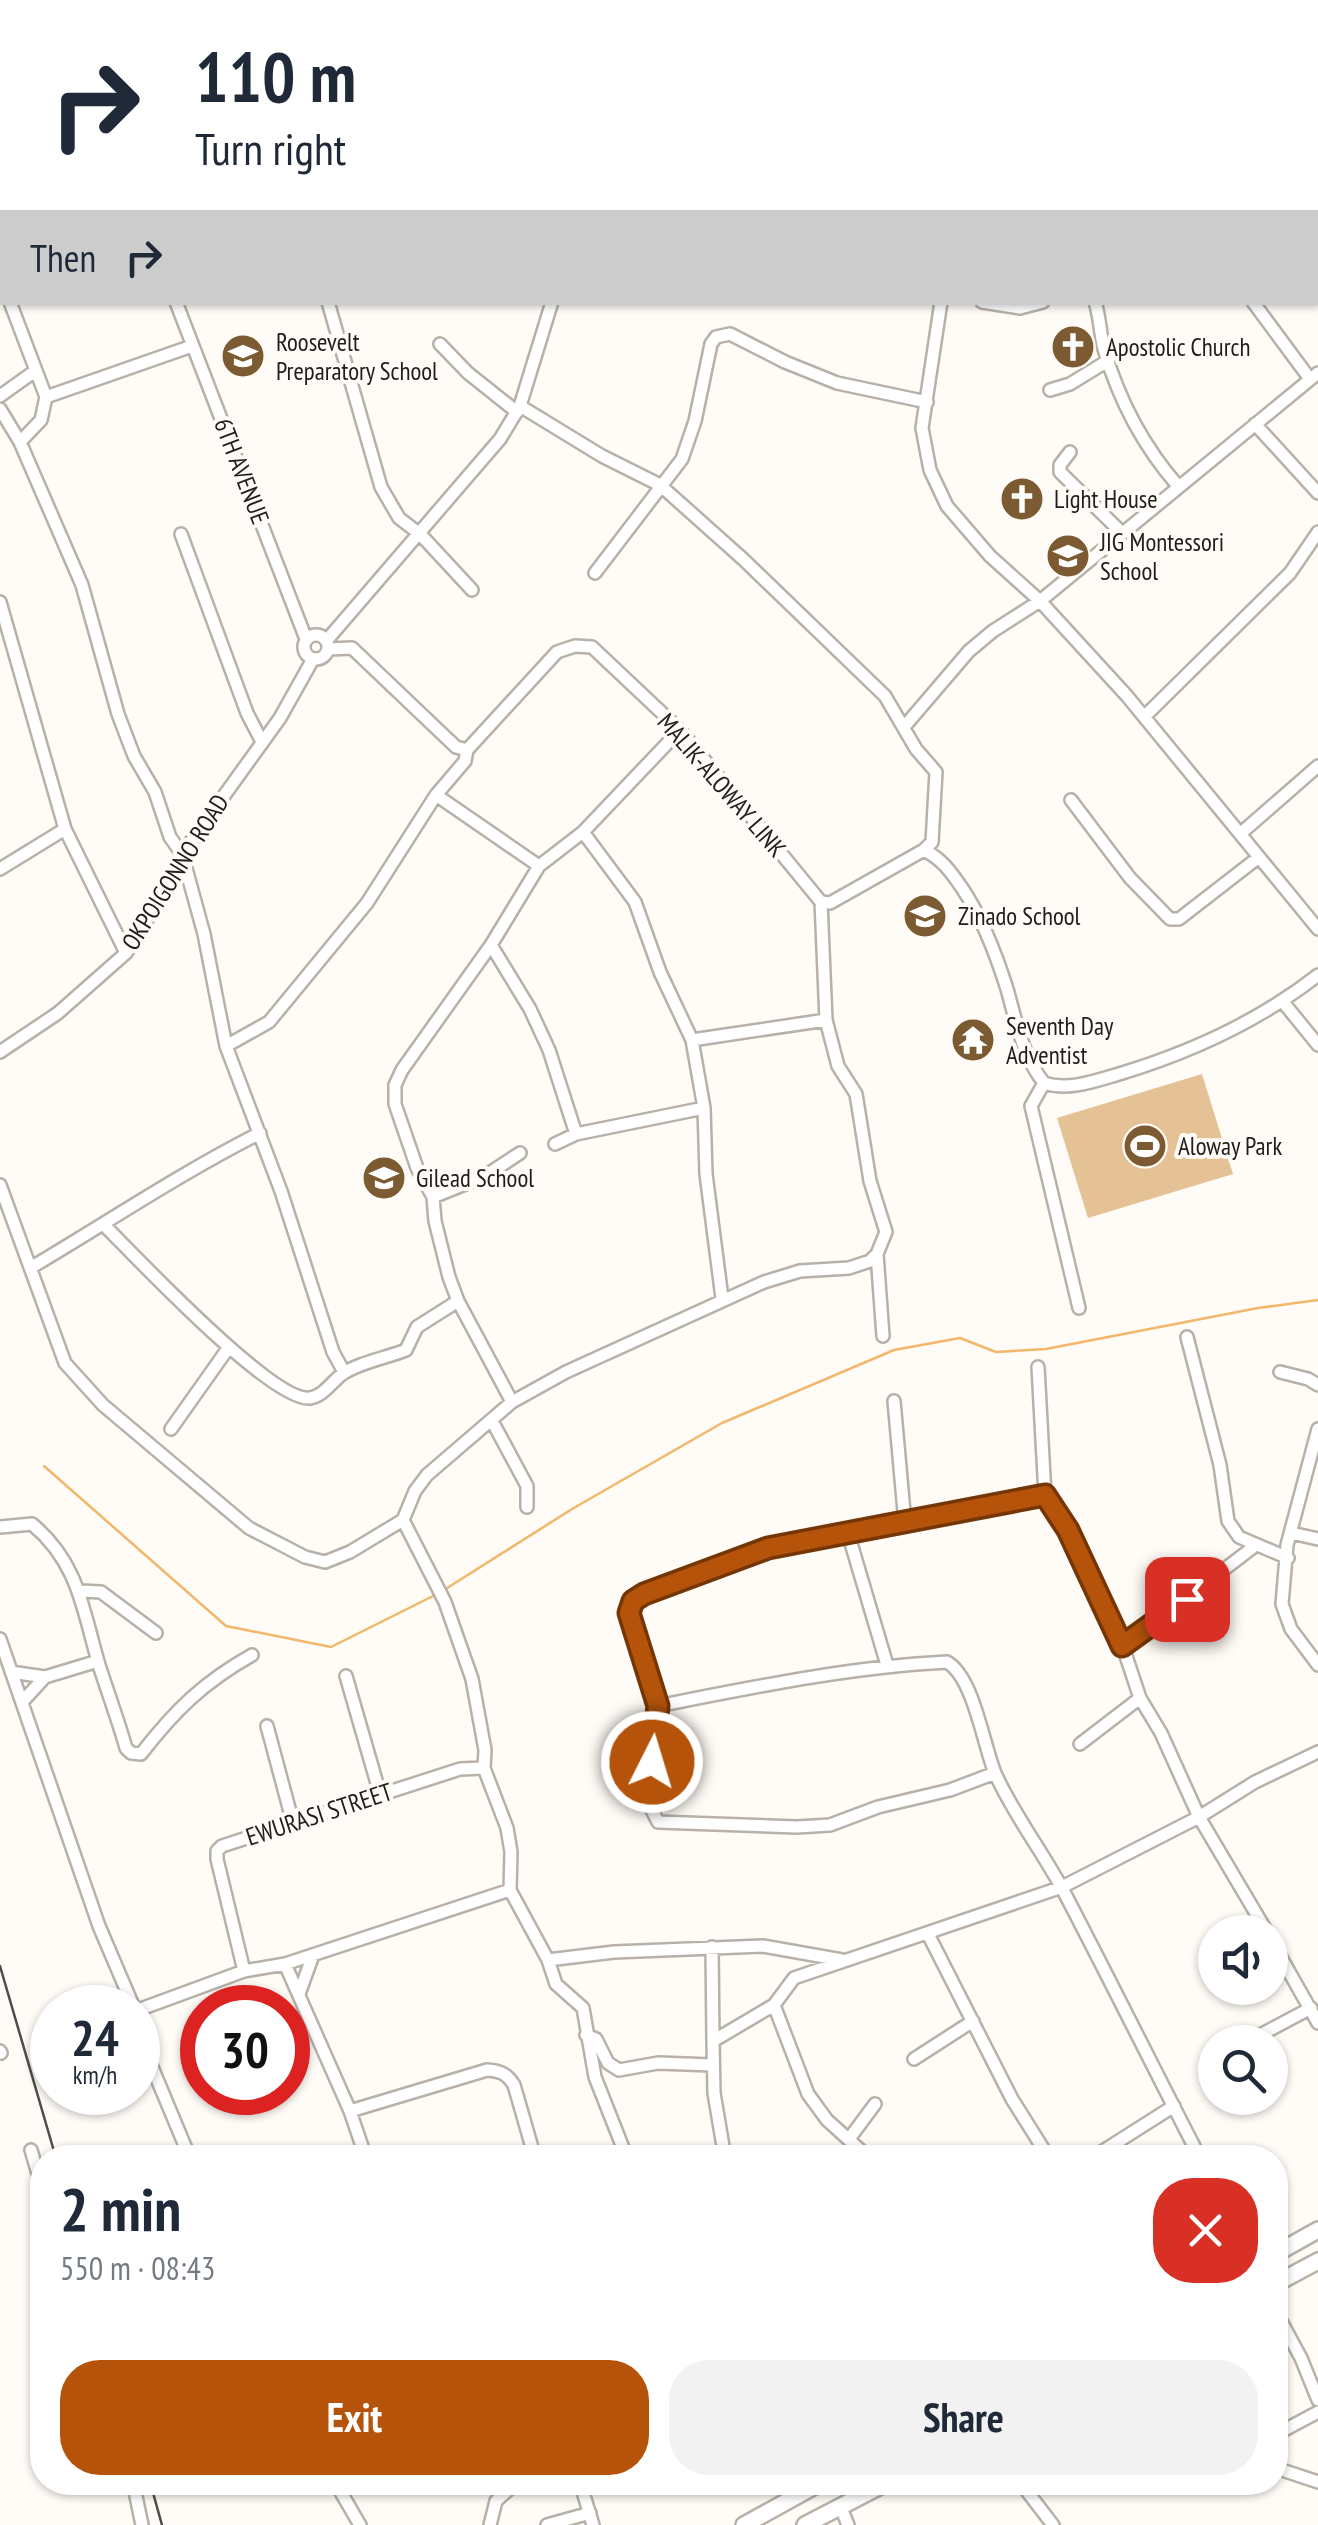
<!DOCTYPE html>
<meta charset="utf-8">
<style>
:root{--surface:#fff;--page:#f2f2f3;--text:#1f2937;--muted:#747a83;--accent:#b45309}
body{margin:0;font-family:"PT Sans Narrow",sans-serif;background:var(--page);color:var(--text);height:100vh;display:flex;flex-direction:column;font-size:38px;white-space:nowrap}
*{box-sizing:border-box;margin:0}
p{font-size:32px;color:var(--muted)}
.icon{flex:none;width:55px;height:55px;fill:none;stroke:currentColor;stroke-width:2;stroke-linecap:round;stroke-linejoin:round}
.map{position:relative;flex:1;overflow:hidden}
.details{position:absolute;left:30px;top:2145px;width:1258px;height:350px;display:flex;flex-direction:column;background:var(--surface);border-radius:40px;box-shadow:0 2px 8px #0004}
.details>*{flex:none}
.guide{position:absolute;left:0px;top:0px;width:1320px;height:305px;box-shadow:0 2px 8px #0004;background:#fff;color:var(--text);overflow:hidden}
.buttons{position:absolute;left:1198px;top:1915px;display:grid;gap:20px}
.buttons a{display:grid;place-items:center;width:90px;height:90px;border-radius:50%;background:var(--surface);box-shadow:0 2px 8px #0004;font-size:50px}
.speed{position:absolute;left:30px;top:1985px;display:flex;gap:20px;font-size:50px;font-weight:700;text-align:center}
.speed>*{display:grid;place-content:center;width:130px;height:130px;border-radius:50%;background:var(--surface);box-shadow:0 2px 8px #0004;line-height:1}
.speed small{font-size:25px;font-weight:400}
.speed .limit{border:15px solid #d22;background:#fff;color:#111}
.pin{position:absolute;display:grid;place-items:center;width:85px;height:85px;color:#fff;margin:-42px;border-radius:20px;box-shadow:0 5px 15px #0006}
.me{position:absolute;width:110px;margin:-55px;rotate:5deg;stroke-linejoin:round;filter:drop-shadow(0 0 8px #0008)}
.turn{display:flex;align-items:center;gap:35px;height:210px;padding:0 30px;font-size:45px}
.turn .icon{width:130px;height:130px;stroke-width:2.5}
.turn b{display:block;font-size:70px;line-height:85px}
.then{display:flex;align-items:center;height:95px;padding:0 30px;background:#0003;gap:20px;font-size:38px}
.round{display:grid;place-items:center;flex:none;width:105px;height:105px;border-radius:40px;background:var(--page)}
.headline{display:flex;align-items:center;justify-content:space-between;height:170px;padding:0 30px}
h1{font-size:60px;font-weight:600;line-height:75px}
.action{display:flex;gap:20px;margin-top:auto;padding:20px 30px}
.action a{flex:1;height:115px;border-radius:40px;background:var(--accent);color:#fff;font-size:40px;font-weight:600;line-height:115px;text-align:center}
.action a+a{background:var(--page);color:var(--text)}
.map>svg:first-child{display:block}
</style>
<div class="map">
<svg width="1318" height="2525" viewBox="0 0 1318 2525">
<rect width="100%" height="100%" fill="#fffbf6"/>
<path fill="#e5c196" d="M 1202,1074 L 1233,1174 L 1088,1218 L 1057,1118 Z"/>
<g fill="none" stroke-linecap="round" stroke-linejoin="round">
<path stroke="#f2b76b" stroke-width="2.5" d="M 44,1466 L 226,1626 L 331,1647 L 437,1594
M 444,1590 L 572,1509 L 722,1423 L 894,1350 L 960,1338 L 996,1352 L 1046,1349 L 1258,1308 L 1318,1300"/>
<defs>
<path id="street" d="M 59,0 L 59,2
M 263,0 L 265,2
M 552,0 L 555,2
M 1161,0 L 1163,2
M 624,2 L 624,0
M 792,2 L 794,0
M 0,75 L 2,74
M 0,277 L 2,284
M 10,302 L 46,397 L 41,420 L 20,442
M 176,302 L 306,639
M 328,302 L 381,487 L 399,518 L 421,535 L 472,590
M 941,302 L 922,428 L 930,470 L 947,506 L 990,556 L 1040,601 L 1127,696 L 1318,929
M 982,302 L 1020,308 L 1043,302
M 1095,302 C 1100,317 1100,334 1104,349 C 1119,400 1143,446 1178,486
M 1253,302 L 1310,379
M 440,344 L 468,373 L 517,412
M 1050,390 L 1070,384 L 1109,360
M 0,396 L 35,371
M 46,397 L 192,346
M 520,406 L 602,456 L 660,485 L 744,560 L 885,696 L 916,749 L 936,772 L 932,842 L 924,850
M 0,409 L 20,442 L 82,585 L 118,714 L 134,756 L 155,792 L 170,837 L 182,854 L 204,934 L 226,1046 L 281,1191 L 333,1352 L 344,1372
M 1255,424 L 1318,493
M 1070,452 L 1060,465 L 1060,472 L 1122,533
M 181,534 L 247,713 L 262,742
M 595,573 L 682,459 L 695,421 L 711,344 L 716,337 L 730,334 L 785,362 L 837,383 L 927,402
M 0,602 L 65,829 L 0,869
M304 647a12 12 0 1 1 24 0a12 12 0 1 1-24 0Z
M 327,640 L 500,439 L 520,406 L 552,302
M 329,649 L 352,648 L 456,747 L 467,750
M 1144,717 L 1290,573 L 1318,532
M 904,727 L 969,651 L 993,631 L 1040,601 L 1318,373
M 467,750 L 557,652 L 575,646 L 592,647 L 680,730 L 821,902
M 436,795 L 539,866
M 1071,800 L 1130,878 L 1170,919 L 1179,919 L 1259,857
M 65,829 L 126,953
M 583,832 L 635,902 L 660,972 L 692,1040 L 704,1108 L 706,1174 L 722,1298
M 1240,834 L 1318,766
M 821,902 L 830,903 L 924,850 C 942,859 951,872 962,888 C 983,919 996,954 1007,989 C 1016,1021 1023,1057 1044,1083
M 491,945 L 530,1009 L 549,1050 L 576,1134
M 1283,1002 L 1318,1045
M 692,1040 L 826,1020
M 226,1046 L 269,1022 L 367,903 L 436,795 L 465,761 L 467,750
M 0,1052 L 58,1013 L 126,953 L 156,905 L 182,854 L 280,718 L 313,659
M 1044,1083 C 1068,1091 1095,1081 1119,1074 C 1192,1052 1258,1022 1318,975
M 1044,1083 L 1031,1106 L 1079,1308
M 555,1144 L 576,1134 L 704,1108
M 0,1185 L 65,1363 L 103,1405 L 249,1528 L 305,1557 L 325,1562 L 350,1552 L 403,1520 L 415,1491 L 427,1475 L 512,1402 L 566,1372 L 764,1282 L 800,1271 L 849,1268 L 870,1261 L 877,1254 L 886,1232 L 870,1181 L 856,1094 L 838,1066 L 826,1020 L 821,902
M 433,1197 L 485,1176 L 520,1153
M 104,1225 C 135,1256 273,1403 310,1398 C 323,1396 331,1383 341,1375 C 357,1363 386,1358 406,1350 L 417,1327 L 458,1301
M 877,1254 L 883,1336
M 32,1267 C 108,1222 181,1173 260,1133
M 1187,1337 L 1220,1465 L 1228,1521 L 1239,1537 L 1288,1558
M 1038,1367 L 1045,1495 L 1068,1530 L 1123,1647 L 1140,1698 L 1161,1733 L 1199,1817 L 1267,1932
M 1280,1372 L 1308,1379 L 1318,1385
M 894,1401 L 905,1523
M 512,1402 L 458,1301 L 449,1277 L 435,1221 L 433,1197 L 417,1168 L 395,1104 L 395,1085 L 402,1070 L 491,945 L 539,866 L 583,832 L 680,730
M 492,1421 L 527,1486 L 527,1507
M 171,1429 L 229,1347
M 1318,1429 L 1287,1545 L 1282,1604 L 1291,1629 L 1318,1665
M 403,1520 L 445,1602 L 472,1679 L 485,1750 L 484,1768 L 507,1828 L 511,1852 L 510,1890 L 548,1960 L 556,1984 L 583,2008 L 595,2077 L 627,2158
M 0,1527 L 32,1524 C 79,1563 83,1611 99,1665 C 108,1693 118,1720 126,1748 L 131,1753 L 141,1754 C 175,1710 204,1682 252,1655
M 848,1533 L 887,1665
M 1291,1533 L 1318,1539
M 81,1591 L 101,1592 L 156,1633
M 0,1639 L 99,1926 L 134,2008
M 1123,1647 L 1256,1545
M 11,1672 L 45,1677 L 98,1661
M 346,1676 L 380,1794
M 22,1702 L 45,1677
M 657,1706 C 754,1687 849,1667 947,1662 C 974,1678 983,1744 995,1773 C 1013,1814 1043,1852 1064,1892 C 1110,1980 1154,2069 1200,2158
M 267,1726 L 293,1823
M 1080,1744 L 1140,1698
M 995,1773 L 950,1790 L 878,1807 L 830,1825 L 797,1827 L 658,1822 L 651,1808 L 650,1791 L 657,1706 L 629,1613 L 633,1601 L 644,1594 L 768,1548 L 1045,1495
M 928,1934 L 1012,2099 L 1049,2158
M 1270,1938 L 1318,2023
M 712,1947 L 713,2041
M 548,1960 L 614,1952 L 763,1946 L 842,1960
M 285,1964 L 350,2111 L 366,2158
M 244,1971 L 217,1859 L 217,1851 L 222,1846 L 460,1769 L 484,1768
M 299,1994 L 313,1955
M 774,2005 L 808,2094 L 827,2120 L 869,2158
M 138,2010 L 244,1971 L 285,1964 L 510,1890
M 138,2021 L 147,2055 L 190,2158
M 586,2035 L 596,2039 L 608,2063 L 619,2070 L 658,2063 L 712,2065
M 1247,2042 L 1311,2008
M 0,2051 L 1,2053
M 914,2059 L 973,2021
M 350,2111 L 487,2070 C 501,2071 507,2074 514,2085 L 535,2158
M 849,2139 L 875,2104
M 31,2150 L 42,2187
M 725,2158 L 714,2093 L 713,2041 L 774,2005 L 794,1978 L 1062,1887 L 1199,1817 L 1255,1782 L 1318,1752
M 1092,2158 L 1174,2106
M 1275,2310 L 1301,2358 L 1318,2400
M 1275,2435 L 1318,2412
M 1285,2471 L 1318,2482
M 133,2482 L 142,2525
M 335,2482 L 360,2525
M 580,2482 L 593,2525
M 1020,2482 L 1053,2525
M 840,2505 L 848,2525
M 490,2525 L 496,2501 L 517,2482
M 547,2525 L 590,2513"/>
<path id="secondary" d="M 1275,2254 L 1318,2230
M 1275,2284 L 1318,2261
M 744,2525 L 822,2482
M 805,2525 L 888,2482"/>
</defs>
<use href="#street" stroke="#b7b1a9" stroke-width="16"/>
<use href="#secondary" stroke="#b7b1a9" stroke-width="20"/>
<use href="#street" stroke="#fff" stroke-width="11"/>
<use href="#secondary" stroke="#fff" stroke-width="15"/>
<path stroke="#4f4c49" stroke-width="2.5" d="M 0,1966 L 56,2158
M 150,2482 L 162,2525"/>
</g>
<g fill="none" stroke-linecap="round" stroke-linejoin="round">
<defs>
<path id="route" d="M 652,1762 L 658,1706 L 629,1613 L 633,1601 L 644,1594 L 768,1548 L 1045,1495 L 1068,1530 L 1122,1646 L 1187,1599"/>
</defs>
<use href="#route" stroke="#753606" stroke-width="25"/>
<use href="#route" stroke="#b45309" stroke-width="18"/>
</g>
<defs>
<symbol id="church-disc" viewBox="-11 -11 22 22"><circle r="9.5" fill="#7c5b32" stroke="#fffbf6"/><path d="M-1.2-6h2.4v3.5h3.3v2.4h-3.3V6h-2.4V-.1h-3.3v-2.4h3.3Z" fill="#fff"/></symbol>
<symbol id="school-disc" viewBox="-11 -11 22 22"><circle r="9.5" fill="#7c5b32" stroke="#fffbf6"/><path d="M0-5L7-2L0 1L-7-2ZM-4 1L0 2.5L4 1V4Q0 6-4 4Z" fill="#fff"/></symbol>
<symbol id="temple-disc" viewBox="-11 -11 22 22"><circle r="9.5" fill="#7c5b32" stroke="#fffbf6"/><path d="M0-6L5-2H3V0L6.5 2.5H4V6H1.5V3h-3V6H-4V2.5H-6.5L-3 0V-2H-5Z" fill="#fff"/></symbol>
<symbol id="stadium-disc" viewBox="-11 -11 22 22"><circle r="9.5" fill="#7c5b32" stroke="#fffbf6"/><path d="M0-5a6.5 5 0 1 0 0 10a6.5 5 0 1 0 0-10ZM-3.5-1.8h7v3.6h-7Z" fill="#fff"/></symbol>
</defs>
<g fill-rule="evenodd">
<use href="#church-disc" x="1048" y="322" width="50" height="50"/>
<use href="#school-disc" x="218" y="331" width="50" height="50"/>
<use href="#church-disc" x="997" y="474" width="50" height="50"/>
<use href="#school-disc" x="1043" y="531" width="50" height="50"/>
<use href="#school-disc" x="900" y="891" width="50" height="50"/>
<use href="#temple-disc" x="948" y="1015" width="50" height="50"/>
<use href="#stadium-disc" x="1120" y="1121" width="50" height="50"/>
<use href="#school-disc" x="359" y="1153" width="50" height="50"/>
</g>
<g text-anchor="middle" stroke-width="8" stroke-linejoin="round" paint-order="stroke">
<g font-size="25" fill="#201e1b" stroke="#fffbf6" text-anchor="start">
<text x="276" y="351">Roosevelt<tspan x="276" dy="29">Preparatory School</tspan></text>
<text x="1106" y="356">Apostolic Church</text>
<text x="1054" y="508">Light House</text>
<text x="1100" y="551">JIG Montessori<tspan x="1100" dy="29">School</tspan></text>
<text x="958" y="925">Zinado School</text>
<text x="1006" y="1035">Seventh Day<tspan x="1006" dy="29">Adventist</tspan></text>
<text x="1178" y="1155">Aloway Park</text>
<text x="416" y="1187">Gilead School</text>
</g>
<g font-size="25" fill="#201e1b" stroke="#fffbf6">
<text transform="translate(242 471) rotate(69)" y="9">6TH AVENUE</text>
<text transform="translate(722 785) rotate(49)" y="9">MALIK-ALOWAY LINK</text>
<text transform="translate(175 872) rotate(-58)" y="9">OKPOIGONNO ROAD</text>
<text transform="translate(319 1814) rotate(-18)" y="9">EWURASI STREET</text>
</g>
</g>
</svg>
<div class="buttons">
<a><svg class="icon" aria-label="sound" viewBox="0 0 24 24"><path d="M4 9h4l5-4v14l-5-4H4zM17 9q2 3 0 6"/></svg></a>
<a><svg class="icon" aria-label="search" viewBox="0 0 24 24"><circle cx="10" cy="10" r="6"/><path d="M15 15l6 6"/></svg></a>
</div>
<div class="speed"><div>24<small>km/h</small></div><div class="limit">30</div></div>
<div class="pin" style="left:1187px;top:1599px;background:#d93025"><svg class="icon" aria-label="arrive" viewBox="0 0 24 24"><path d="M6 21V4h12l-3 4 3 4H6"/></svg></div>
<svg class="me" style="left:652px;top:1762px" viewBox="-20 -20 40 40"><circle r="17" fill="#b45309" stroke="#fff" stroke-width="3"/><path d="M0-11L8 9 0 5-8 9z" fill="#fff"/></svg>
<div class="guide">
<div class="turn"><svg class="icon" aria-label="right" viewBox="0 0 24 24"><path d="M7 20v-9h11M14 6l5 5-5 5"/></svg><div><b>110 m</b>Turn right</div></div>
<div class="then">Then<svg class="icon" aria-label="right" viewBox="0 0 24 24"><path d="M7 20v-9h11M14 6l5 5-5 5"/></svg></div>
</div>
<section class="details">
<div class="headline"><div><h1>2 min</h1><p>550 m · 08:43</p></div><a class="round" style="background:#d93025;color:#fff"><svg class="icon" aria-label="close" viewBox="0 0 24 24"><path d="M6 6l12 12M18 6L6 18"/></svg></a></div>
<div class="action"><a>Exit</a><a>Share</a></div>
</section>
</div>
